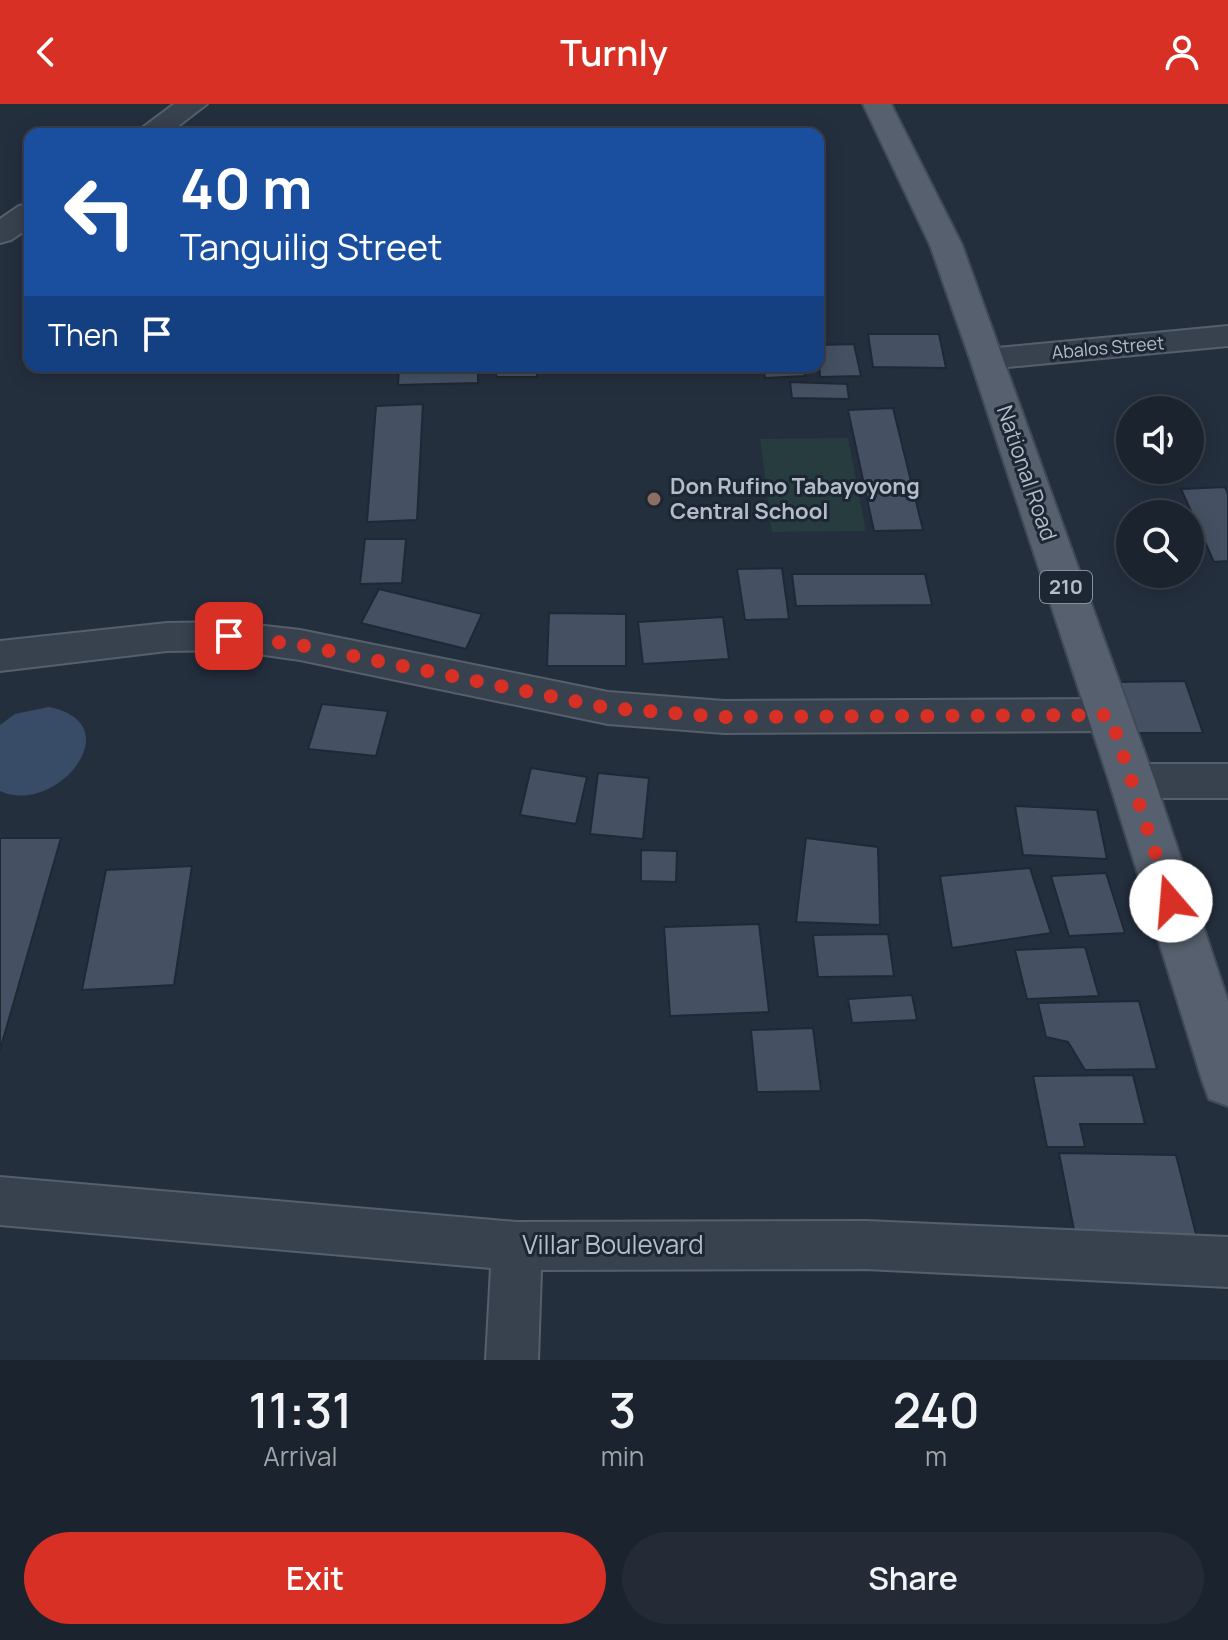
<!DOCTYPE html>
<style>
:root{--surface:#1b232e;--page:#242b36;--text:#f1f3f6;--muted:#a0a4aa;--line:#39404a;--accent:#d93025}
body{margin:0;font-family:Manrope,sans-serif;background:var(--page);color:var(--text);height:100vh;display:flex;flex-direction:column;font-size:30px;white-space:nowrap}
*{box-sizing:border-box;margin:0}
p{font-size:26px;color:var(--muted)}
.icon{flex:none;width:44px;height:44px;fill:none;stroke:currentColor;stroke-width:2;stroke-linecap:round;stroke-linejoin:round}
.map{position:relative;height:1256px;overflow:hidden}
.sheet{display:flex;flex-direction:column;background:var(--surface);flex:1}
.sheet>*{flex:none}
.guide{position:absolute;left:24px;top:24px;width:800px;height:244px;border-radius:16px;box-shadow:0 4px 20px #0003,0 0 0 2px var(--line);background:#1a4fa0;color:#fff;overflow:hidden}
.buttons{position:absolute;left:1116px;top:292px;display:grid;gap:16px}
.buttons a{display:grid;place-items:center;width:88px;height:88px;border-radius:50%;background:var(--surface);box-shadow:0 4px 20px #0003,0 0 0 2px var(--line);font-size:40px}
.pin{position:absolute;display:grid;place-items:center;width:68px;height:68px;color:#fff;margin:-34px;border-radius:16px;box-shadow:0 4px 12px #0006}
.me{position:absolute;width:88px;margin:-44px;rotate:342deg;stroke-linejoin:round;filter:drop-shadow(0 0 6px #0008)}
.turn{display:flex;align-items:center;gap:28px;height:168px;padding:0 24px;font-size:36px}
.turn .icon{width:104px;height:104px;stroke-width:2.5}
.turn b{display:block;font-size:56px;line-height:68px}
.then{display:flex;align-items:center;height:76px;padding:0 24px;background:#0003;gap:16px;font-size:30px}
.eta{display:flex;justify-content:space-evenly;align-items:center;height:136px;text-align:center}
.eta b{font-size:48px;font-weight:600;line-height:56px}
.action{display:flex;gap:16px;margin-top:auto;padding:16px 24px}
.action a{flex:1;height:92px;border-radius:48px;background:var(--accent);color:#fff;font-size:32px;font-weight:600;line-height:92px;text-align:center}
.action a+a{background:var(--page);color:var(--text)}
header{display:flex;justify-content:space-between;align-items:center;height:104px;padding:0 24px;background:var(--accent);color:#fff;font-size:36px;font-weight:600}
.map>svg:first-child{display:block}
</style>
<header><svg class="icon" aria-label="back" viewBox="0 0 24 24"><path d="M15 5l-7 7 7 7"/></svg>Turnly<svg class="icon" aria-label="person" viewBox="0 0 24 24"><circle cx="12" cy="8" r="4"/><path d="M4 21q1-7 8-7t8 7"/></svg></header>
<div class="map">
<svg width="1228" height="1256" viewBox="0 0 1228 1256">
<rect width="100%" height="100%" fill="#242f3e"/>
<path fill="#263c3f" d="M 848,334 L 866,427 L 772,428 L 760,335 Z"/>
<path fill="#394c67" d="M 49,603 C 133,620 55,713 0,687 L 0,621 L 15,610 Z"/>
<path fill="#455162" stroke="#1f2835" stroke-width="2" d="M 868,230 L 939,230 L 946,264 L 873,263 Z
M 854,240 L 861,272 L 820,273 L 818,241 Z
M 399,262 L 478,262 L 478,279 L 398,281 Z
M 497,262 L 537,262 L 537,273 L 496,273 Z
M 622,262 L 694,262 L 695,264 L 623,269 Z
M 763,262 L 803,262 L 805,272 L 765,274 Z
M 790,278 L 847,280 L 849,295 L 792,294 Z
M 423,300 L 417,416 L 367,418 L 376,302 Z
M 893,304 L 923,426 L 874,427 L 848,306 Z
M 1225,383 L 1228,390 L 1228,457 L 1214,458 L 1181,385 Z
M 365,435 L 406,435 L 402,479 L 360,480 Z
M 782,464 L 789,515 L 745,516 L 737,465 Z
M 792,470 L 925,470 L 932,501 L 796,502 Z
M 379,485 L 482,510 L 466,545 L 361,519 Z
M 549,509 L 626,510 L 626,562 L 547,562 Z
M 723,513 L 729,555 L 643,560 L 638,518 Z
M 1185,577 L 1203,629 L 1131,629 L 1116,578 Z
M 322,600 L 388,607 L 376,652 L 308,645 Z
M 531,664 L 587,673 L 576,720 L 520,711 Z
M 598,669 L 649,674 L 643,735 L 590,730 Z
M 1015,702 L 1097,706 L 1107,755 L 1023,751 Z
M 0,734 L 61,734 L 0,946 Z
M 806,734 L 878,743 L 880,821 L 796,818 Z
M 641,746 L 677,747 L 676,778 L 641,777 Z
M 192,762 L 174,881 L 82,886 L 106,766 Z
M 1030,764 L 1051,829 L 952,844 L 940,772 Z
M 1106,769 L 1125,829 L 1069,832 L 1051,772 Z
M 759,820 L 769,908 L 670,912 L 664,823 Z
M 888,830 L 894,872 L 818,873 L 813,831 Z
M 1085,843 L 1099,892 L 1027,895 L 1015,846 Z
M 912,891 L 917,916 L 852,919 L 848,895 Z
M 1139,897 L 1157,965 L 1085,966 L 1068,938 L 1046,933 L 1038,899 Z
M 813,924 L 821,987 L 757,988 L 751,926 Z
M 1133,971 L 1145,1020 L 1080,1020 L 1085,1043 L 1047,1043 L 1033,972 Z
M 1059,1049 L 1176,1051 L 1198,1138 L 1076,1136 Z"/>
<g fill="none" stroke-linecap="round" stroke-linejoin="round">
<defs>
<path id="minor" d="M 1228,222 L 1228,242 L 987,265 L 976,262 L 972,255 L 976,248 L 987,245 Z
M 229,518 L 300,526 L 608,588 L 724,597 L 1110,595 L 1123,600 L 1129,611 L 1123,622 L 1110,627 L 724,629 L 608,620 L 300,556 L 229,546 L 167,547 L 0,567 L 0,537 L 167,519 Z
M 1132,660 L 1228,660 L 1228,694 L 1132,694 L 1118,689 L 1112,677 L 1118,665 Z
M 0,1073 L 517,1118 L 866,1117 L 1228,1133 L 1228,1183 L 866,1165 L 541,1166 L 538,1256 L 486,1256 L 491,1164 L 0,1121 Z"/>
<path id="tertiary" d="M 174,0 L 207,0 L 168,30 L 134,30 Z
M 30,100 L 30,123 L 11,136 L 0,139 L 0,115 L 19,102 Z"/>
<path id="primary" d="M 863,0 L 891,0 L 962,141 L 1155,677 L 1228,897 L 1228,1002 L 1209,995 L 1202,976 L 1109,677 L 970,255 L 930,141 Z"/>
</defs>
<use href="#minor" stroke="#565f6c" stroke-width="4"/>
<use href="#tertiary" stroke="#565f6c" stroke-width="4"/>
<use href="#primary" stroke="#414a57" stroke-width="4"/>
<use href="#minor" fill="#38414e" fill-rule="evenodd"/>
<use href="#tertiary" fill="#38414e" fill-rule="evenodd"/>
<use href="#primary" fill="#56606e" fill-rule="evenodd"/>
</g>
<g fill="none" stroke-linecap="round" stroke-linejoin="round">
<path stroke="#d93025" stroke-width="14" stroke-dasharray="0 25.2" d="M 229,532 L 300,541 L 608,604 L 724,613 L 1110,611 L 1171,797"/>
</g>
<circle fill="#8d6e63" stroke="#1d2633" stroke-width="3" cx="654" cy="395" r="8"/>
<g text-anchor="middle" stroke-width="6" stroke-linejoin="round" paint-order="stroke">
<g font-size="18" fill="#b4bcc9" stroke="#1d2633">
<text transform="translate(1108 244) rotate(-5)" y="6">Abalos Street</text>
</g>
<rect fill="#1d2633" stroke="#878f9c" stroke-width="2" x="1040" y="467" width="52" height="32" rx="6"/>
<g font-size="20" font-weight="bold" fill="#b4bcc9">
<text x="1066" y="490">210</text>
</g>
<g font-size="22" fill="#b4bcc9" stroke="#1d2633">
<text transform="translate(1027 369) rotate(71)" y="8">National Road</text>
</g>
<g font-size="22" font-weight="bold" fill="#b4bcc9" stroke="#1d2633" text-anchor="start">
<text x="670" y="390">Don Rufino Tabayoyong<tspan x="670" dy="25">Central School</tspan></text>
</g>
<g font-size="26" fill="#b4bcc9" stroke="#1d2633">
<text x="613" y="1150">Villar Boulevard</text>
</g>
</g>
</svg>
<div class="buttons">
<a><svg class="icon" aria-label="sound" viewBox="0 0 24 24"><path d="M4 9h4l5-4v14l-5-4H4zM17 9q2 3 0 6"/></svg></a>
<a><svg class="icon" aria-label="search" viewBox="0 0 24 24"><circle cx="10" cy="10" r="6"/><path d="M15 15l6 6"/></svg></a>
</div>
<div class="pin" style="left:229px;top:532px;background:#d93025"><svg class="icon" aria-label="arrive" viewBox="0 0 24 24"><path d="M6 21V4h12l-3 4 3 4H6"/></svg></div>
<svg class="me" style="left:1171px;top:797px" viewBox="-20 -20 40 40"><circle r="19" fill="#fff"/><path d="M0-13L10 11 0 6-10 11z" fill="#d93025"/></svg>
<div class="guide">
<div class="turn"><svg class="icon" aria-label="left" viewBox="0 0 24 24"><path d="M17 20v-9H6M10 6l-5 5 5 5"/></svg><div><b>40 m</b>Tanguilig Street</div></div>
<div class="then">Then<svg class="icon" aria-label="arrive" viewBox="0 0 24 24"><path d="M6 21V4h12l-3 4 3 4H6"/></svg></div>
</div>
</div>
<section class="sheet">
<div class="eta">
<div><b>11:31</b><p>Arrival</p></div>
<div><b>3</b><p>min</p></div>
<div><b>240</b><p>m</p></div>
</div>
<div class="action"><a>Exit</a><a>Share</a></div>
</section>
